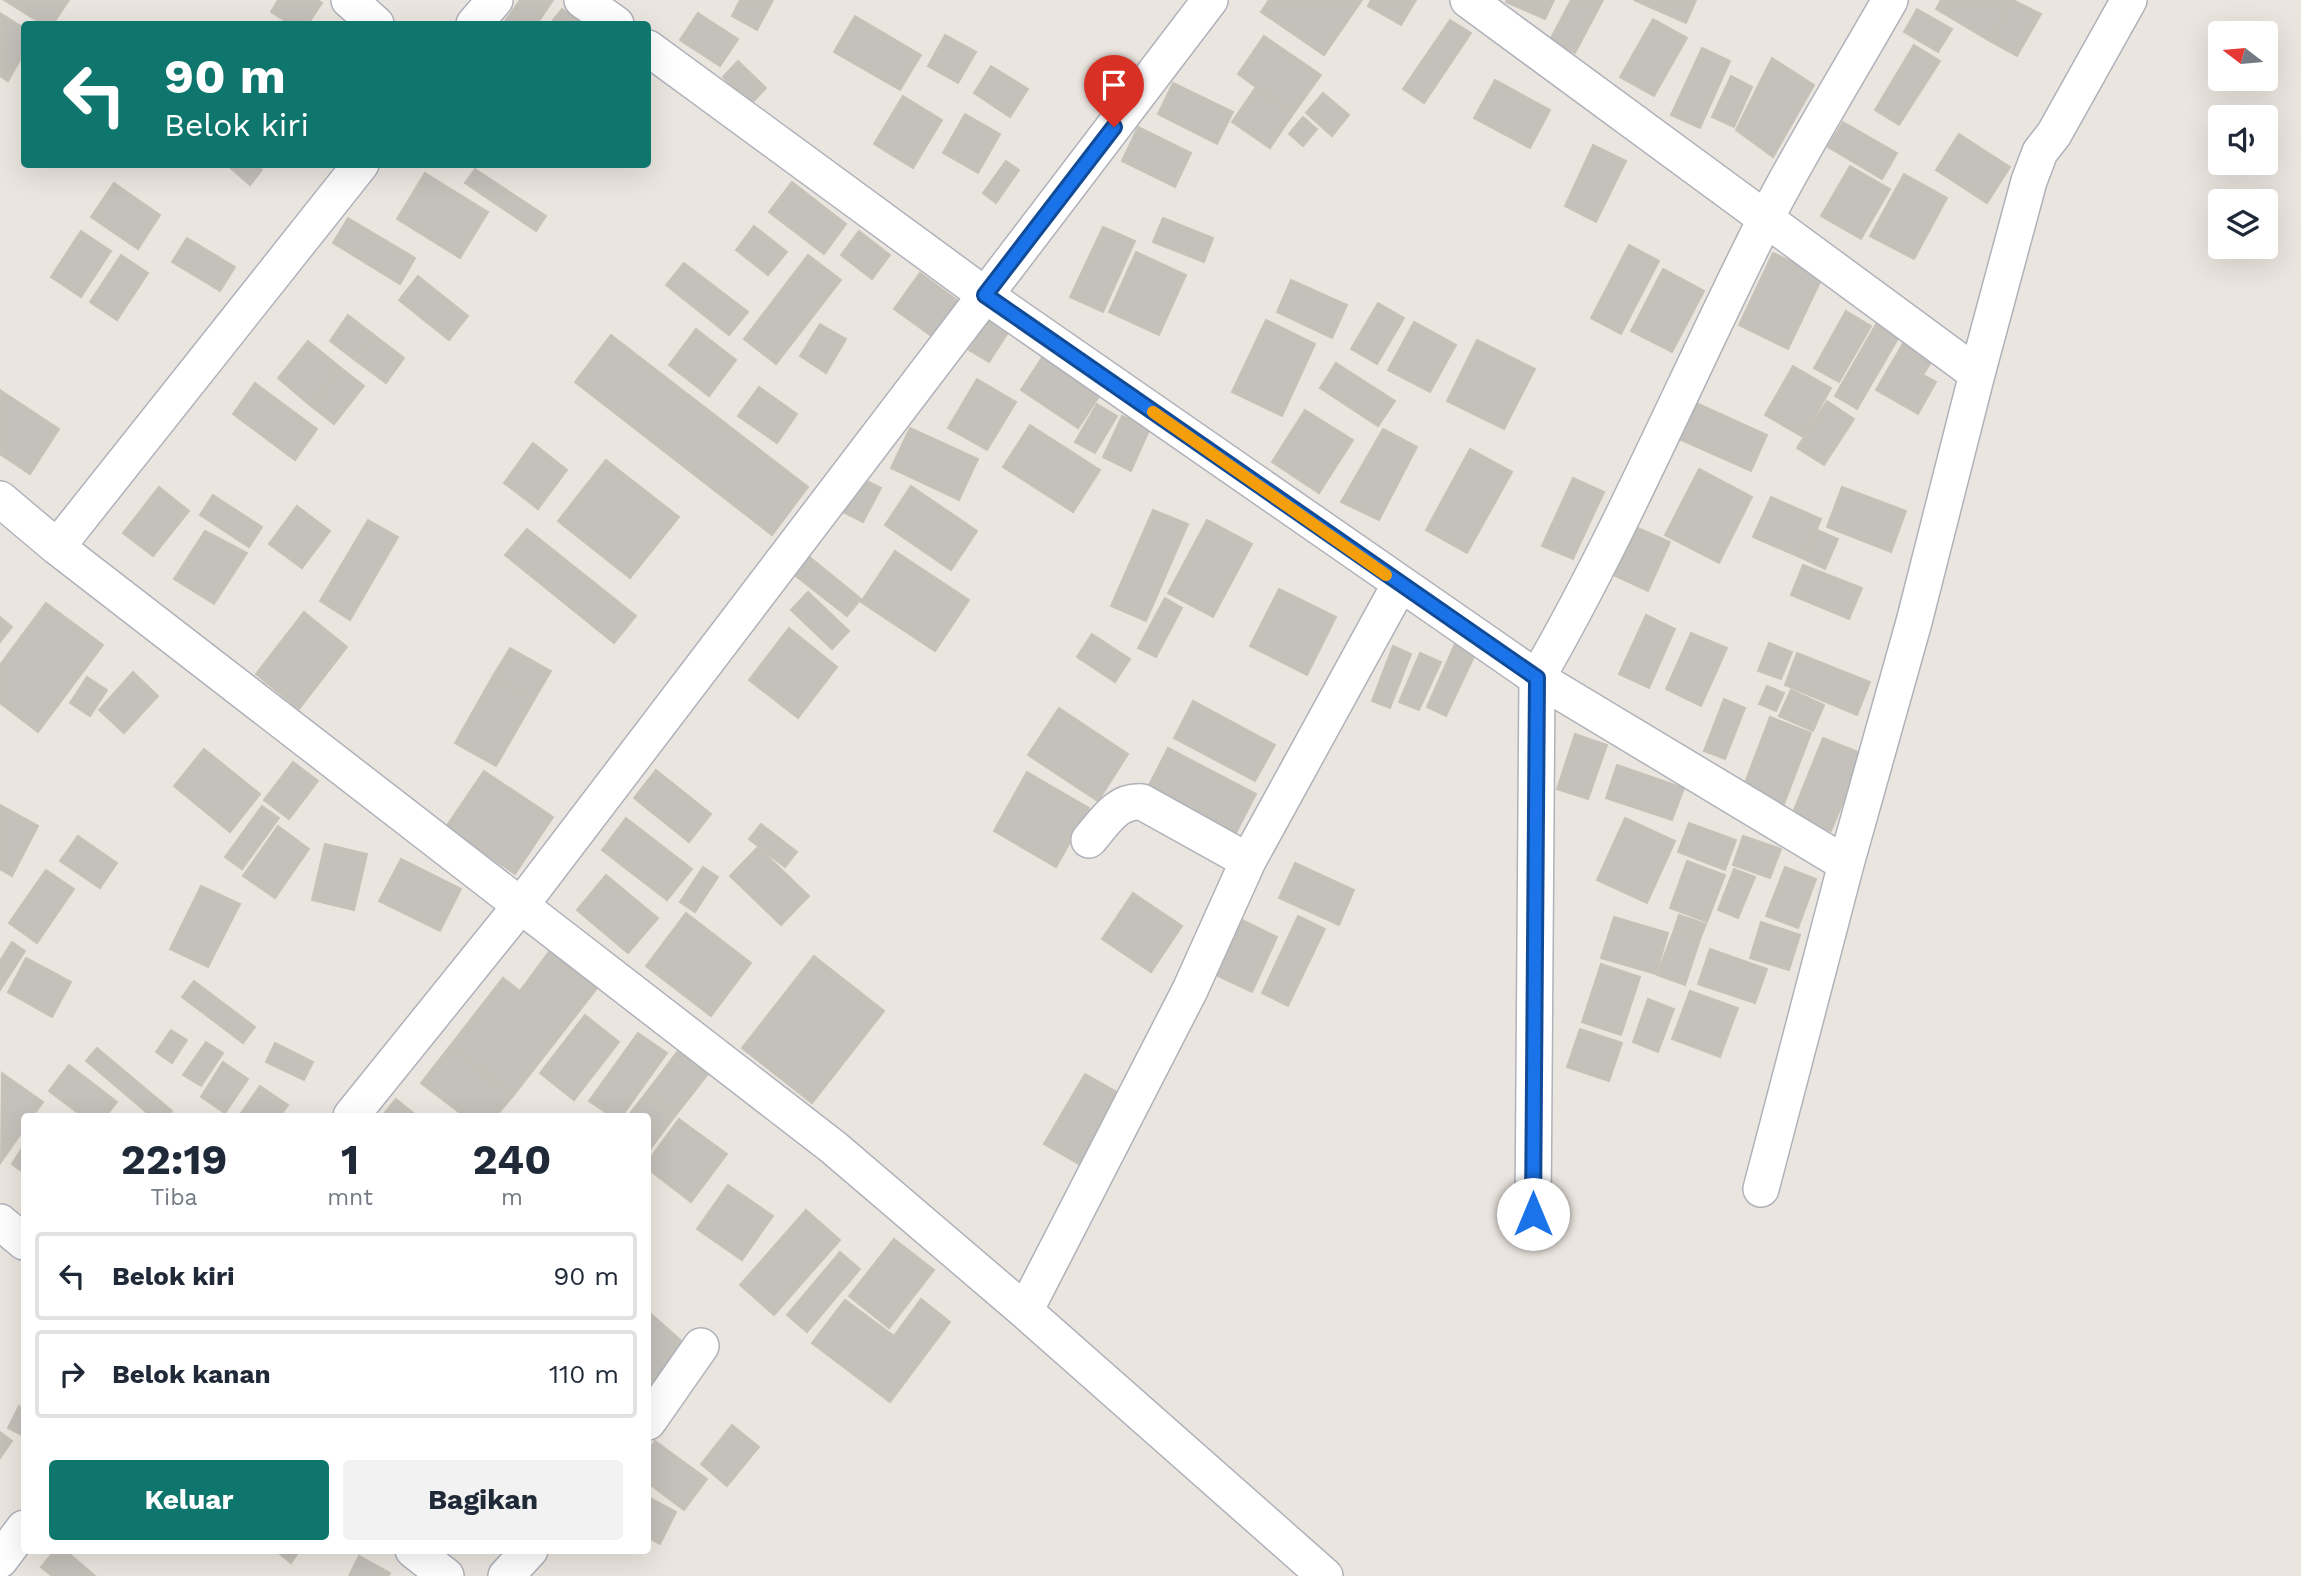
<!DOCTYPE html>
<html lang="id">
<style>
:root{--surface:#fff;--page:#f2f2f3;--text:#1f2937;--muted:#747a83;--line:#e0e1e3;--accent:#0f766e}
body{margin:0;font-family:"Work Sans",sans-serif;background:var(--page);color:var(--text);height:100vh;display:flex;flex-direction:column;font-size:26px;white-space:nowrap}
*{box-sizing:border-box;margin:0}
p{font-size:23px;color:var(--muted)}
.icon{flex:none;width:38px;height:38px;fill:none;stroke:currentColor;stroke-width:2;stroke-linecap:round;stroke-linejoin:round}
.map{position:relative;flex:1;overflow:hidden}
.sheet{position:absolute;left:21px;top:1113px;width:630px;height:441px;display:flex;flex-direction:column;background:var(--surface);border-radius:7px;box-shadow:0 7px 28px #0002}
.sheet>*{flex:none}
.hud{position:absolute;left:21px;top:21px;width:630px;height:147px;border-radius:7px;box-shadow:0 7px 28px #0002;background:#0f766e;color:#fff;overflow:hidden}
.needle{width:46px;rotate:286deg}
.tools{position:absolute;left:2208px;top:21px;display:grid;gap:14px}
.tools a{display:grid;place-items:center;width:70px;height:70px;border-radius:7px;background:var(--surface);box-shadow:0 7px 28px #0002;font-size:35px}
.pin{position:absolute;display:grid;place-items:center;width:60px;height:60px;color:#fff;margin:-72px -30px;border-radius:50% 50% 50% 0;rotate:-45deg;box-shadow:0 0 7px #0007}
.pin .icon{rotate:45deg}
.me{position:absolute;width:77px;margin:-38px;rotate:0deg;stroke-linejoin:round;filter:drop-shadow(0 0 5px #0008)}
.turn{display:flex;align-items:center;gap:24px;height:147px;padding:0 28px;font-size:32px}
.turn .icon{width:91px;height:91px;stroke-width:2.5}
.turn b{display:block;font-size:49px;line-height:60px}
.eta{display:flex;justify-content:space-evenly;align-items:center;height:119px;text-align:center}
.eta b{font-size:42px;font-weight:700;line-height:49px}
.primary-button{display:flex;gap:14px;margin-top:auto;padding:14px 28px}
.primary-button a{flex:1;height:80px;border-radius:7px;background:var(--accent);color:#fff;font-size:28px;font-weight:700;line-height:80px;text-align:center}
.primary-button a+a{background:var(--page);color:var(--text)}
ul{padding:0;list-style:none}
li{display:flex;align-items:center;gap:21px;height:88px;margin:0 14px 10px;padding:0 14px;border:4px solid var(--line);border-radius:7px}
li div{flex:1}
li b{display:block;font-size:26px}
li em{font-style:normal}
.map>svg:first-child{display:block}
</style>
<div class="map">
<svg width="2301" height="1576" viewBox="0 0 2301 1576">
<rect width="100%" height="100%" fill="#ebe5df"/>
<path fill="#c4c0ba" stroke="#c6c1b9" stroke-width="2" d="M 4,0 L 69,0 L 53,24 L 42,24 Z
M 278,0 L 318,0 L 322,3 L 308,24 L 290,24 L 271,12 Z
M 520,0 L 553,0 L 537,24 L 503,24 Z
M 740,0 L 773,0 L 757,30 L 732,16 Z
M 1269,0 L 1362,0 L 1324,55 L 1261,12 Z
M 1371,0 L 1416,0 L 1401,25 L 1368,6 Z
M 1507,0 L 1554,0 L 1545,19 L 1506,2 Z
M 1571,0 L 1603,0 L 1575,53 L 1550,40 Z
M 1634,0 L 1696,0 L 1686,23 Z
M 1941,0 L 2013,0 L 1990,41 L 1936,9 Z
M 2013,0 L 2041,14 L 2017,56 L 1990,41 Z
M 562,9 L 583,24 L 550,24 Z
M 1917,9 L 1952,29 L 1938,52 L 1904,32 Z
M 0,13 L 24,28 L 24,53 L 8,81 L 0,76 Z
M 698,13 L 738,39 L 720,66 L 680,40 Z
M 855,16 L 921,55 L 900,90 L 834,52 Z
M 1653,19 L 1687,38 L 1654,96 L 1620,77 Z
M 1450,20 L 1471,33 L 1424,103 L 1403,89 Z
M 945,35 L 976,52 L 958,83 L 928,66 Z
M 1264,36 L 1321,75 L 1293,114 L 1238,74 Z
M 1914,45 L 1940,61 L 1899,125 L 1875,110 Z
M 1702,48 L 1730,61 L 1700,128 L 1671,115 Z
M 1772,58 L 1814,85 L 1773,157 L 1736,130 Z
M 738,61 L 766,88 L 751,104 L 723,77 Z
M 991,66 L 1028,89 L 1010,117 L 974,93 Z
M 1731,76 L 1752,87 L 1734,127 L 1712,117 Z
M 1495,80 L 1550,110 L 1530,148 L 1474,118 Z
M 1173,83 L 1233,112 L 1217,144 L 1158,114 Z
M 1256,87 L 1293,114 L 1270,148 L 1232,122 Z
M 1323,93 L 1349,115 L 1332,136 L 1306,113 Z
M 903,96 L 942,120 L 913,168 L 874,144 Z
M 965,114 L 1000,134 L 978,173 L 943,153 Z
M 1303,117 L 1317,129 L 1303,146 L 1289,134 Z
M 1843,122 L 1897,153 L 1882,179 L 1828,147 Z
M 1138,127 L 1191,153 L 1175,187 L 1122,161 Z
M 1959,134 L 2010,167 L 1987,203 L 1936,170 Z
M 1593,145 L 1626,161 L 1596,222 L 1565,206 Z
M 1006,161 L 1019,170 L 996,203 L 983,193 Z
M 226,164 L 255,164 L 262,170 L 250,185 Z
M 1850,166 L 1890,189 L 1861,239 L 1821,216 Z
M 475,169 L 546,216 L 536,231 L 465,183 Z
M 425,173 L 488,212 L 460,258 L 397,219 Z
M 1904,174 L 1947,198 L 1914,259 L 1870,236 Z
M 792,182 L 846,224 L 824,254 L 769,212 Z
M 114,183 L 160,215 L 138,249 L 91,217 Z
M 348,218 L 415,258 L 400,284 L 333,243 Z
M 1163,218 L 1213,238 L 1204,262 L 1153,242 Z
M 754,226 L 787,252 L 768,275 L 736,250 Z
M 1103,227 L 1135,241 L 1103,312 L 1070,297 Z
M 81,231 L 111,251 L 81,297 L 51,277 Z
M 859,231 L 890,255 L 872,279 L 841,255 Z
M 187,238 L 235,267 L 220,291 L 172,262 Z
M 1629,245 L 1659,261 L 1621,334 L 1591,318 Z
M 1136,252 L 1186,275 L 1159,335 L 1109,312 Z
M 1773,253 L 1823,276 L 1788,349 L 1739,325 Z
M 121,255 L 148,273 L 117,320 L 90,302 Z
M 808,255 L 841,280 L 776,364 L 744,339 Z
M 684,263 L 748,312 L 729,335 L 666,285 Z
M 1663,269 L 1704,291 L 1672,352 L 1631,331 Z
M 920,273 L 958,301 L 933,337 L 894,309 Z
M 418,276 L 468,316 L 449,340 L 399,300 Z
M 1291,280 L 1347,305 L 1332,338 L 1277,312 Z
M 1378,303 L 1404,318 L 1377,364 L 1351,349 Z
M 1846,311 L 1871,326 L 1839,382 L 1814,368 Z
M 348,315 L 374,335 L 355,360 L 330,341 Z
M 990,319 L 1009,331 L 989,362 L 969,350 Z
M 1266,320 L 1315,344 L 1282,416 L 1232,392 Z
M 1878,321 L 1900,335 L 1857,409 L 1835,396 Z
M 1414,322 L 1456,345 L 1430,392 L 1388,370 Z
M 820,324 L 846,339 L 826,373 L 800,356 Z
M 696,329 L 736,360 L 709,396 L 669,365 Z
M 374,335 L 404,358 L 386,383 L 355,360 Z
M 611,335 L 808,487 L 772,535 L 575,382 Z
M 1477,340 L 1535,369 L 1504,429 L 1447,401 Z
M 1905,340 L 1934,357 L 1923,375 L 1936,382 L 1918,414 L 1876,390 Z
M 308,341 L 341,368 L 311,406 L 278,378 Z
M 1045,353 L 1102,392 L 1078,428 L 1021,390 Z
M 1336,363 L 1395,401 L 1378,426 L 1320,388 Z
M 1793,366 L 1831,388 L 1803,437 L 1765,415 Z
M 341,368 L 364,386 L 334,424 L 311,406 Z
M 977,379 L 1016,402 L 987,450 L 948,428 Z
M 255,383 L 317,429 L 295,460 L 233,414 Z
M 759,387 L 797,414 L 777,443 L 738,416 Z
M 0,390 L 59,429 L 30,474 L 0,454 Z
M 1827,401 L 1854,419 L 1824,465 L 1797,448 Z
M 1696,403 L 1767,435 L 1751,471 L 1679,439 Z
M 1097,404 L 1117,416 L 1095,453 L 1075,442 Z
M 1305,410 L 1353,440 L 1319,493 L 1272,462 Z
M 1122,416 L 1150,428 L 1131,471 L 1103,457 Z
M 1030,425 L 1100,470 L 1073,512 L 1003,467 Z
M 910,428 L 978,459 L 959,500 L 891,468 Z
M 1383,429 L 1417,447 L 1379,520 L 1341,502 Z
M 533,443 L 567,470 L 538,509 L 504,483 Z
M 1470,449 L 1512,472 L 1467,553 L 1426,530 Z
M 606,460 L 679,517 L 630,578 L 558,521 Z
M 1699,469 L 1752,497 L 1719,563 L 1665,535 Z
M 861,478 L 881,488 L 863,522 L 843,512 Z
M 1573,478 L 1604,492 L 1573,559 L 1542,546 Z
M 911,486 L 977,531 L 951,570 L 885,525 Z
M 159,487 L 189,511 L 153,556 L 123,533 Z
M 1842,487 L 1906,511 L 1891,552 L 1827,527 Z
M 213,495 L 262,527 L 249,547 L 200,515 Z
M 1771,497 L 1821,519 L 1804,559 L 1753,537 Z
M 297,506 L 330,531 L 302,568 L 269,544 Z
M 1153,510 L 1188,524 L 1146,621 L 1111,606 Z
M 368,520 L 398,537 L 350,620 L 320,601 Z
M 1207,520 L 1252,544 L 1213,617 L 1168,593 Z
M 1631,525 L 1670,542 L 1648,591 L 1609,573 Z
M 527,529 L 636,616 L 614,643 L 505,555 Z
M 1817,530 L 1838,539 L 1825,569 L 1804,559 Z
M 205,531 L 247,553 L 214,604 L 174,579 Z
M 895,551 L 969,600 L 935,651 L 861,602 Z
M 807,555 L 861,599 L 847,616 L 792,573 Z
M 1803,565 L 1862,588 L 1849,619 L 1791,595 Z
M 1279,589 L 1336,617 L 1307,675 L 1250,646 Z
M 808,592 L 849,631 L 832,649 L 791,610 Z
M 1165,598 L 1182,608 L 1156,657 L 1138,648 Z
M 46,603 L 103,645 L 38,732 L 0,703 L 0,665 Z
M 304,612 L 347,647 L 299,709 L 256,674 Z
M 1646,615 L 1675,629 L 1649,688 L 1619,674 Z
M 0,617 L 12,627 L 0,642 Z
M 789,628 L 837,667 L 798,718 L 749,680 Z
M 1691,633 L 1727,648 L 1701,706 L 1666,689 Z
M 1092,634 L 1130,659 L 1115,682 L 1077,657 Z
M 1458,637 L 1479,646 L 1446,716 L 1427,707 Z
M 1769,643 L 1792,652 L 1781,679 L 1758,671 Z
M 1393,646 L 1411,654 L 1390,708 L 1372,701 Z
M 510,648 L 551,671 L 534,700 L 493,676 Z
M 1420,653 L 1441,662 L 1419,710 L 1399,702 Z
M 1797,653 L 1870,682 L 1857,715 L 1785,685 Z
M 133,672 L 158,696 L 124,733 L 99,710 Z
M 493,676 L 534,700 L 496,766 L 455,743 Z
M 87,677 L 107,690 L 90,716 L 70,703 Z
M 1767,686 L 1784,693 L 1776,711 L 1759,704 Z
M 1791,690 L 1824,705 L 1813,731 L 1779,716 Z
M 1724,699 L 1745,708 L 1725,759 L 1704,751 Z
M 1193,701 L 1275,745 L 1255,781 L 1174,738 Z
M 1059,708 L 1128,754 L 1098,801 L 1028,755 Z
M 1770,717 L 1811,733 L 1784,804 L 1743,788 Z
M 1575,734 L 1607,745 L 1588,799 L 1557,789 Z
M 1823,738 L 1863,754 L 1831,831 L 1792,815 Z
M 1168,748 L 1256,794 L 1236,833 L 1148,787 Z
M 204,749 L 260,794 L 230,832 L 174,786 Z
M 293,762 L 318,781 L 289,819 L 264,800 Z
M 1617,765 L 1684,788 L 1672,820 L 1606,798 Z
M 656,770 L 711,814 L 689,842 L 634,798 Z
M 484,771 L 553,817 L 515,874 L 446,827 Z
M 1027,772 L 1089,808 L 1056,867 L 994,831 Z
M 0,805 L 38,826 L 12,876 L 0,869 Z
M 262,806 L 279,818 L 242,869 L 225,857 Z
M 626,818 L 692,869 L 667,900 L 602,850 Z
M 1625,818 L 1675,841 L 1647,903 L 1597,880 Z
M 1689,823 L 1736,840 L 1725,870 L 1678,852 Z
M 761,824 L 797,852 L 785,867 L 749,839 Z
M 278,826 L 309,849 L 275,898 L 243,876 Z
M 78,836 L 117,863 L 100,888 L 60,861 Z
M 1743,836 L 1781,849 L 1770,878 L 1733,865 Z
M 325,844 L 367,854 L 354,910 L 312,900 Z
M 758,847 L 809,896 L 781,925 L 730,876 Z
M 401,859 L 461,889 L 440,931 L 379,901 Z
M 1687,861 L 1725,875 L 1707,922 L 1670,908 Z
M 1295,863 L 1354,890 L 1339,925 L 1279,898 Z
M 703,867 L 718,877 L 695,912 L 680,902 Z
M 1785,867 L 1816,879 L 1798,928 L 1766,916 Z
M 1734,869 L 1755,877 L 1738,918 L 1718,910 Z
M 46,870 L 74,889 L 37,943 L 9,923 Z
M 606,875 L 658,918 L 628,953 L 577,910 Z
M 201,886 L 240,904 L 208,967 L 170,949 Z
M 1133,893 L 1182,926 L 1151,972 L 1102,939 Z
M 686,913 L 751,963 L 711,1016 L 646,966 Z
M 1679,915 L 1706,924 L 1700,939 L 1674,930 Z
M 1298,916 L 1325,929 L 1288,1006 L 1262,993 Z
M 1614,917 L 1668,933 L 1656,974 L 1601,958 Z
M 1240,919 L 1277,937 L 1252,992 L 1214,974 Z
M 1761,922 L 1800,935 L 1789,970 L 1750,958 Z
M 1674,930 L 1700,939 L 1685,985 L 1657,975 Z
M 12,942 L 25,951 L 0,990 L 0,961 Z
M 551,949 L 598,987 L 513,1096 L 450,1046 L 503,978 L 520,991 Z
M 1710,949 L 1767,969 L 1755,1003 L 1698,984 Z
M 814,956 L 884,1011 L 812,1103 L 742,1048 Z
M 26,958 L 71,982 L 52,1017 L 8,992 Z
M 1601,964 L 1640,977 L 1621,1035 L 1582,1022 Z
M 194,981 L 255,1027 L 243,1043 L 182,997 Z
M 1690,991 L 1738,1008 L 1720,1057 L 1672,1039 Z
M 1648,999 L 1674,1009 L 1658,1052 L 1633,1042 Z
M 585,1015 L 619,1042 L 574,1100 L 540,1073 Z
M 1580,1029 L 1622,1043 L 1609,1081 L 1567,1067 Z
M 171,1030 L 187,1040 L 172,1063 L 156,1052 Z
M 638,1033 L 667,1053 L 622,1116 L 611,1116 L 589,1101 Z
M 206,1042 L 223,1053 L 201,1086 L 183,1075 Z
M 275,1043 L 313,1062 L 304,1080 L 266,1062 Z
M 450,1046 L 513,1096 L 496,1116 L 464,1116 L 421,1083 Z
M 97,1048 L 172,1111 L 168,1116 L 151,1116 L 86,1061 Z
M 678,1051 L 708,1074 L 675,1116 L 646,1093 Z
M 223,1062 L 248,1079 L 225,1113 L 201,1097 Z
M 69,1065 L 117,1102 L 106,1116 L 82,1116 L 49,1091 Z
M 2,1073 L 43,1102 L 33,1116 L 24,1116 L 24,1129 L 1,1162 Z
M 1085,1074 L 1122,1095 L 1082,1166 L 1044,1144 Z
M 260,1086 L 288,1105 L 280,1116 L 239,1116 Z
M 646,1093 L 675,1116 L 648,1152 L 648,1116 L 628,1116 Z
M 396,1099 L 417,1116 L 382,1116 Z
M 679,1119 L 727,1154 L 691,1202 L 648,1169 L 648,1161 Z
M 24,1145 L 24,1173 L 12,1164 Z
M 728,1185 L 773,1216 L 742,1260 L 697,1229 Z
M 806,1210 L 840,1240 L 774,1315 L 740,1285 Z
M 894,1239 L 934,1270 L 889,1328 L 849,1296 Z
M 840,1252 L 860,1269 L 807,1332 L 787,1315 Z
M 921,1299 L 950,1322 L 890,1402 L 812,1343 L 845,1300 L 894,1336 Z
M 651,1314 L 686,1345 L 648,1389 L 648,1318 Z
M 19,1406 L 24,1409 L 24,1436 L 8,1428 Z
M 732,1425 L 759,1447 L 727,1486 L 701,1464 Z
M 0,1432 L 12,1441 L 0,1458 Z
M 655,1441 L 707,1479 L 684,1510 L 648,1483 L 648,1451 Z
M 648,1497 L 676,1512 L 660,1544 L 648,1538 Z
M 55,1550 L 65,1550 L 95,1576 L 52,1576 L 41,1567 Z
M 275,1550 L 300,1550 L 291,1563 Z
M 359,1556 L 390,1573 L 388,1576 L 349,1576 Z"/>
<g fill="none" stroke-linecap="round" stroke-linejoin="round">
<defs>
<path id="street" d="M 349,0 L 376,24
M 582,0 L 616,24
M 1468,0 L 1977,374
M 474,24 L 495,0
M 648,48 L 985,295 L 1537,678 L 1846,864
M 0,499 L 57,547 L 833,1147 L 1025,1311 L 1325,1576
M 57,547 L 361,164
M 1089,840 C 1105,822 1116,800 1142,802 L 1248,861
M 351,1116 L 521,905 L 1210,0
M 1761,1189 L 1846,864 L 1914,622 L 1977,374 L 2029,181 L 2040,152 L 2054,134 L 2129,0
M 1533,1214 L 1537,678 C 1622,531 1688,373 1764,222 C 1803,146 1848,74 1890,0
M 0,1222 L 24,1242
M 1025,1311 L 1190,990 L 1248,861 L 1400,584
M 648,1422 L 701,1346
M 413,1550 L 446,1576
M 0,1560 L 24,1528
M 506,1576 L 530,1550"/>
</defs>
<use href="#street" stroke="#afb2ba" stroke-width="38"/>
<use href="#street" stroke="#fff" stroke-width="35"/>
</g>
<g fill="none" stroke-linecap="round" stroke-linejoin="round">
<defs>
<path id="route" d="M 1114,127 L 985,295 L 1537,678 L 1533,1214"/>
</defs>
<use href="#route" stroke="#114b97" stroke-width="18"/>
<use href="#route" stroke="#1a73e8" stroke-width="12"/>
<path stroke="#f59e0b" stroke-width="12" d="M 1153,412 L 1386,575"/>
</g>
</svg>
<div class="tools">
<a><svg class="needle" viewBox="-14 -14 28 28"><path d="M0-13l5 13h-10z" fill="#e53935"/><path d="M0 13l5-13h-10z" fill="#747a83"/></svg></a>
<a><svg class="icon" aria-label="sound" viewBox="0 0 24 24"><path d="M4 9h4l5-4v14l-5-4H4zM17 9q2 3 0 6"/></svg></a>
<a><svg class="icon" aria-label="layers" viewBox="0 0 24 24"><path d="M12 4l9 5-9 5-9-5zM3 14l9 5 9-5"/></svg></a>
</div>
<div class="pin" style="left:1114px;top:127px;background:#d93025"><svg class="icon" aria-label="arrive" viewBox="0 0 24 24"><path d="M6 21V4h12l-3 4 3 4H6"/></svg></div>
<svg class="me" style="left:1533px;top:1214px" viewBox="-20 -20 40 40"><circle r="19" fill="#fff"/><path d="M0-13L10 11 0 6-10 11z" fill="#1a73e8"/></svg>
<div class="hud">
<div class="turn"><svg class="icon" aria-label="left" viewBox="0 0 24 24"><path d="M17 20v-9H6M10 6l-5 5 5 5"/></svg><div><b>90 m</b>Belok kiri</div></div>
</div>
<section class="sheet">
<div class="eta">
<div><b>22:19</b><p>Tiba</p></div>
<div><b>1</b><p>mnt</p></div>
<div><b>240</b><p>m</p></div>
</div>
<ul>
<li><svg class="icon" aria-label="left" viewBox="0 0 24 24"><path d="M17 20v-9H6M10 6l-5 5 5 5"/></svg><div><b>Belok kiri</b></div><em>90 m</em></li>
<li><svg class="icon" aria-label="right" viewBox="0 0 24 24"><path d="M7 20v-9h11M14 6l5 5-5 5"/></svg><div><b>Belok kanan</b></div><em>110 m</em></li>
</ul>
<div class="primary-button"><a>Keluar</a><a>Bagikan</a></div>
</section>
</div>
